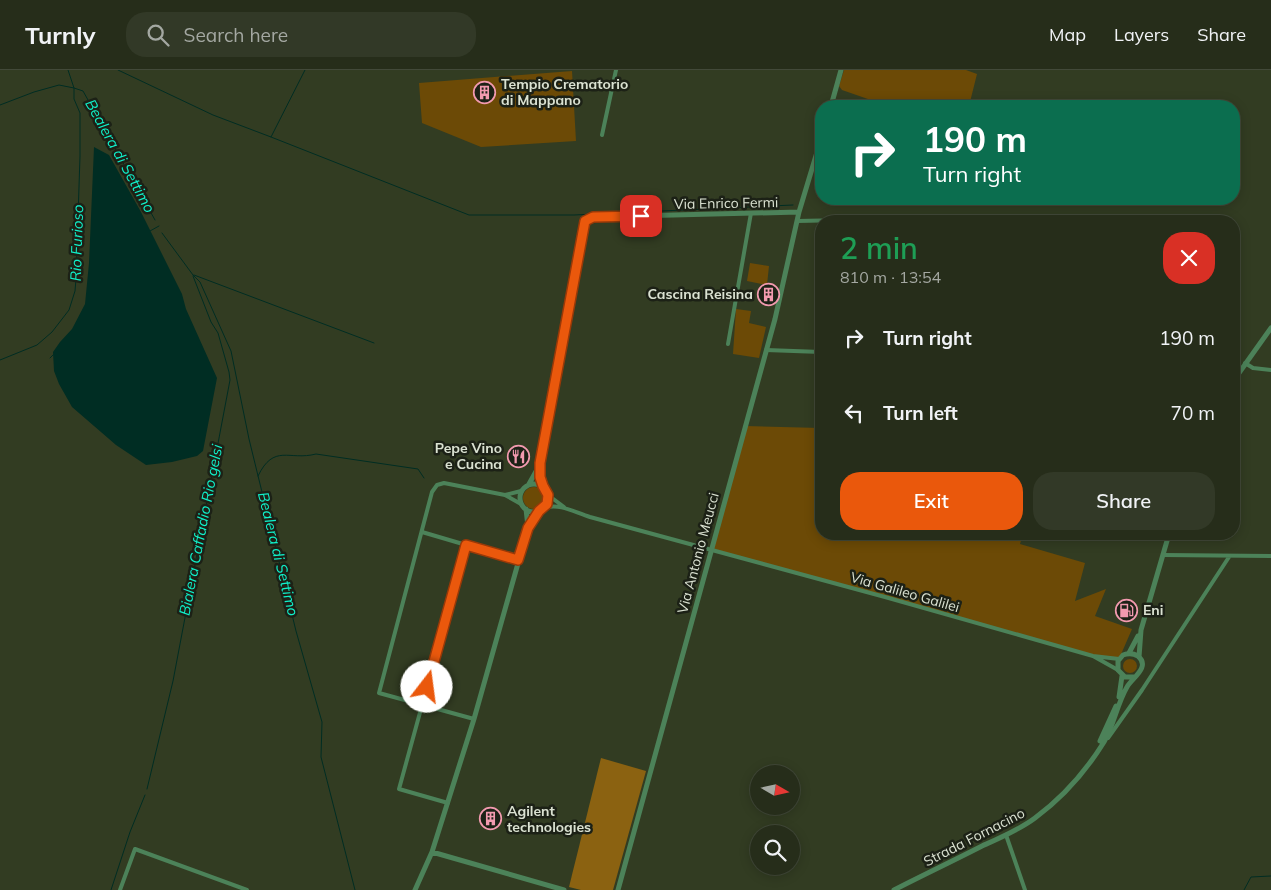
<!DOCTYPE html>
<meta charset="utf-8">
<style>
:root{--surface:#262d1a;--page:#323927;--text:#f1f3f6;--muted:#a4a8a2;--line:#424939;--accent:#ea580c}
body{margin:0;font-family:Mulish,sans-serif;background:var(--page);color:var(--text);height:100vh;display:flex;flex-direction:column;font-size:19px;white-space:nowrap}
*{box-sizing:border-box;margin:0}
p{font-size:16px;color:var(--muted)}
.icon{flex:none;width:28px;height:28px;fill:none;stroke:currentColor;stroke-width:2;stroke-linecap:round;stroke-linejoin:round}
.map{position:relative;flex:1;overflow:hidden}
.drawer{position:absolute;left:815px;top:145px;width:425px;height:325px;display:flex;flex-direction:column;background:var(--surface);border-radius:20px;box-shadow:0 2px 12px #0003,0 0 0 1px var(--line)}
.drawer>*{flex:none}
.hud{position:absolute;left:815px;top:30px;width:425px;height:105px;border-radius:20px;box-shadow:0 2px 12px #0003,0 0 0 1px var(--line);background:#0b6e4f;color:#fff;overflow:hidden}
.needle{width:32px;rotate:99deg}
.fabs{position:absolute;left:750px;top:695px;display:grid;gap:10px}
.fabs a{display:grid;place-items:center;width:50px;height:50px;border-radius:50%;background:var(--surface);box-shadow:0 2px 12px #0003,0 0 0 1px var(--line);font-size:25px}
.pin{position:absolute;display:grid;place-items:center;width:42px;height:42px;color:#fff;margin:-21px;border-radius:10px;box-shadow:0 2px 8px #0006}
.me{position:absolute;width:55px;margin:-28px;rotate:15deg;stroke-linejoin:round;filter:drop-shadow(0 0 4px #0008)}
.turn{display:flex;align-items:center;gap:18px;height:105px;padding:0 25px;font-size:22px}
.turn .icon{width:65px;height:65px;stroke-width:2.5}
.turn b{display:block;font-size:35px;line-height:42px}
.round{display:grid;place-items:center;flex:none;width:52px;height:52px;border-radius:20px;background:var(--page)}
.summary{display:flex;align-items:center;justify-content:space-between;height:85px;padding:0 25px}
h1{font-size:30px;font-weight:600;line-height:38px;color:#1e9e55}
.cta{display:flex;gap:10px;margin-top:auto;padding:10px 25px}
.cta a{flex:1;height:58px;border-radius:20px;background:var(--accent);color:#fff;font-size:20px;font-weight:600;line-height:58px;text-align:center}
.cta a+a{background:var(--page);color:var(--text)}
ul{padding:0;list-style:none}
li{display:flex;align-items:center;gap:15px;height:75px;padding:0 25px}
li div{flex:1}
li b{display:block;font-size:19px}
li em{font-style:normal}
header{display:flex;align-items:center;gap:30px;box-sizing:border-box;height:70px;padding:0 25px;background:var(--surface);border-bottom:1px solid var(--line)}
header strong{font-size:24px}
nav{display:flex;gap:28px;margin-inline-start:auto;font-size:18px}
.search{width:350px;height:45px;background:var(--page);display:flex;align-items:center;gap:12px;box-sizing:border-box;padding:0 18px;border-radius:20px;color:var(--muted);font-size:19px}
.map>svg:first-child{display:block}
</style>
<header>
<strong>Turnly</strong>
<div class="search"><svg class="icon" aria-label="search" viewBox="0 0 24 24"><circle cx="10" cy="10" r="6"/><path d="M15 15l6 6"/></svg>Search here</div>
<nav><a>Map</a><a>Layers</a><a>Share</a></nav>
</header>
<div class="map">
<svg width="1271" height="820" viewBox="0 0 1271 820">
<rect width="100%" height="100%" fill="#323c22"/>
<path fill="#6c4a06" d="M 844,0 L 966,0 L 977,4 L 969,36 L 888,36 L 842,20 L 839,16 Z
M 572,1 L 576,71 L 481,77 L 422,53 L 419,13 Z
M 750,193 L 769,196 L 767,215 L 747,211 Z
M 736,239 L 751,241 L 749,253 L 766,257 L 759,288 L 733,284 Z
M 744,356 L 821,358 L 821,464 L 1023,464 L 1020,474 L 1085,493 L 1075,531 L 1106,519 L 1095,546 L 1132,559 L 1119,589 L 1092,585 L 711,479 Z
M523 428a11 11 0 1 1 22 0a11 11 0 1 1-22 0Z
M1123 596a7 7 0 1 1 14 0a7 7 0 1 1-14 0Z"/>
<path fill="#8b6211" d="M 601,688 L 646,701 L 613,820 L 581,820 L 569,817 Z"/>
<path fill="#002d23" d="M 94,77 L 109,85 L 141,142 L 182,224 L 186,239 L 217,308 L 203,381 L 197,386 L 172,392 L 146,395 L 116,375 L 72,337 L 59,314 L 54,301 L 53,282 L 60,272 L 72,259 L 85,234 L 89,193 Z"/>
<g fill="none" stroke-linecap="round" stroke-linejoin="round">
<path stroke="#002d23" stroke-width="1" d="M 68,0 L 74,18 L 83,21 L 155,150
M 118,0 L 213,45 L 271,67 L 305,0
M 0,35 L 34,22 L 59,15 L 74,18 L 74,29 L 80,43 L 80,86 L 76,209 L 75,221 L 69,240 L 52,262 L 37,275 L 0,290
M 271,67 L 469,145 L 574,145 L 793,135
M 150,161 L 159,156
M 162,163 L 193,205 L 200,212 L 231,281 L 249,369 L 296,561 L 322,652 L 321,687 L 355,820
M 194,205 L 374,273
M 50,288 L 54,284
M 258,406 C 274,373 289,391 316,384 L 418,399 L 424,408
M 147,719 L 173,611 L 230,310 L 229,302 L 218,263 L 211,252 L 193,206
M 111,820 L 130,762 L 145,725
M 1244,820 L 1251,807 L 1271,806"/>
<path stroke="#4c8259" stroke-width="4" d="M 602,65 L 616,0
M 797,151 L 944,148
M 728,274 L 751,143
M 766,280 L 821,282
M 1245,293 L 1253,298 L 1271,300
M 505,425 L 521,421
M 548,425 L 564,437
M 544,438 C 560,433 574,442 590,447 L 885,527 L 1093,586 L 1119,589
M 422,462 L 517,490
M 1163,485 L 1271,486
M 1093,586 L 1118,600
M 474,649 L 379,623 L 432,422 L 437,415 L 444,413 L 505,425 L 521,434
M 1108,668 L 1142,620 L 1229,487
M 448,733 L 399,719 L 466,475
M 1006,765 L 1025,820
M 120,820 L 135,779 L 247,820"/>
<path stroke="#4c8259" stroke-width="5" d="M 831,36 L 841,0
M 1234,310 L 1271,258
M520 428a14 14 0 1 1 28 0a14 14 0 1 1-28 0Z
M 529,414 L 539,396
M 543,416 L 540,407 L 540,393 L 585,151 L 593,147 L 799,142
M 526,439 L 528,457
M 1129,583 L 1138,566
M 1139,587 L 1141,560 L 1169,464
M 1119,627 L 1122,606
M 1100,671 L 1116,636
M 432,782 L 564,820
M 415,820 L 432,782 L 474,649 L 528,458 L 539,441
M 618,820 L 775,249 L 799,142 L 821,69
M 894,820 C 923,805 953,791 982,776 C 1000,768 1019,760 1035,748 C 1062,728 1086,701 1104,672 C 1114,655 1117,634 1127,617 C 1132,608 1151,597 1138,586 C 1133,583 1128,583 1123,585 L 1118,591 L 1118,600 L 1125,607 L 1135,607"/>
</g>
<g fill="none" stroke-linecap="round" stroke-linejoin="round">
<defs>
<path id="route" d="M 427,617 L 466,475 L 518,490 L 528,458 L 539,441 L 547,434 L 548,425 L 543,416 L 540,407 L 540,393 L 585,151 L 593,147 L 641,146"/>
</defs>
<use href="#route" stroke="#983908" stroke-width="12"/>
<use href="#route" stroke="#ea580c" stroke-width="9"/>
</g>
<defs>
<symbol id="building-ring" viewBox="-11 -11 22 22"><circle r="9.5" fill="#1c2116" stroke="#f29aaf" stroke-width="1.5"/><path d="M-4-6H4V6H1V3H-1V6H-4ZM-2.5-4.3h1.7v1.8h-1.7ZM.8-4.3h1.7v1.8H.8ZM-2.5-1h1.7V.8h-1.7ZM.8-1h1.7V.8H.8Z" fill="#f29aaf"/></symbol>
<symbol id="restaurant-ring" viewBox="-11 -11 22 22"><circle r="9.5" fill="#1c2116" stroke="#f29aaf" stroke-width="1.5"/><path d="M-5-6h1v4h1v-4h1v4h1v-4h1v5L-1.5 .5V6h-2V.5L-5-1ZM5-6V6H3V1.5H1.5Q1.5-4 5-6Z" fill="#f29aaf"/></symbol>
<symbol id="fuel-ring" viewBox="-11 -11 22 22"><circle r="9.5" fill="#1c2116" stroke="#f29aaf" stroke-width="1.5"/><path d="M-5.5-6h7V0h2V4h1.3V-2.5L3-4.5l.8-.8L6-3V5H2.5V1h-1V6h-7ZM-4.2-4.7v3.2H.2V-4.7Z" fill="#f29aaf"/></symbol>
</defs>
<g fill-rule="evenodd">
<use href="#building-ring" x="472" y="10" width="25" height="25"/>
<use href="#building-ring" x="756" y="212" width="25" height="25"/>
<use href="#restaurant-ring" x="506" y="374" width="25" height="25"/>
<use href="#fuel-ring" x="1114" y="528" width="25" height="25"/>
<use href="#building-ring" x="478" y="736" width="25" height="25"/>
</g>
<g text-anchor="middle" stroke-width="5" stroke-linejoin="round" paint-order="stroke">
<g font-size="14" font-weight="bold" fill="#dbe2d2" stroke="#1c2116" text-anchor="start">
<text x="501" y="19">Tempio Crematorio<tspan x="501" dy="16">di Mappano</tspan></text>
<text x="753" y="229" text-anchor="end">Cascina Reisina</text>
<text x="502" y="383" text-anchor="end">Pepe Vino<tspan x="502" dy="16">e Cucina</tspan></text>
<text x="1143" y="545">Eni</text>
<text x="507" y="746">Agilent<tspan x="507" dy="16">technologies</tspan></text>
</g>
<g font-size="14" fill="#dbe2d2" stroke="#1c2116">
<text transform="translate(726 133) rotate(-1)" y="5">Via Enrico Fermi</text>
<text transform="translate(698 483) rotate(-75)" y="5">Via Antonio Meucci</text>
<text transform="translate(905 522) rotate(16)" y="5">Via Galileo Galilei</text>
<text transform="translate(974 767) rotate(-27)" y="5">Strada Fornacino</text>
</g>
<g font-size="15" font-style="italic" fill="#10f1ca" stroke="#1c2116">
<text transform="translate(120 86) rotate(61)" y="5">Bealera di Settimo</text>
<text transform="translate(77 173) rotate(-88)" y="5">Rio Furioso</text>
<text transform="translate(201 460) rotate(-79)" y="5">Bialera Caffadio Rio gelsi</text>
<text transform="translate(278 484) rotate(76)" y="5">Bealera di Settimo</text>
</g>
</g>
</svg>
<div class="fabs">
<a><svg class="needle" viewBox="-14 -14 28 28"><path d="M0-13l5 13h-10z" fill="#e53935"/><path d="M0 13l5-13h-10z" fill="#a4a8a2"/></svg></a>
<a><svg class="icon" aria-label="search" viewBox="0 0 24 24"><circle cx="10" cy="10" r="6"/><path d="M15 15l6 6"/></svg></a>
</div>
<div class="pin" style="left:641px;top:146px;background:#d93025"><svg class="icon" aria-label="arrive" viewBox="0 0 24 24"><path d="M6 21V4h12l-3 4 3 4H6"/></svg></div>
<svg class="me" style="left:427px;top:617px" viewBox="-20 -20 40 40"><circle r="19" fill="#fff"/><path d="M0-13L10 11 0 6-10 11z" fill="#ea580c"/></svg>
<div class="hud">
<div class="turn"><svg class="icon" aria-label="right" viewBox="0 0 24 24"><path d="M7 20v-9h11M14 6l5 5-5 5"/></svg><div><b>190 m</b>Turn right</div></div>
</div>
<section class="drawer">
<div class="summary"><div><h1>2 min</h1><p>810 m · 13:54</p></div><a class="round" style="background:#d93025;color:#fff"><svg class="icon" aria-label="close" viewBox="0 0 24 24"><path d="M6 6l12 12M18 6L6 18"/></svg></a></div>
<ul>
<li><svg class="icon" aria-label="right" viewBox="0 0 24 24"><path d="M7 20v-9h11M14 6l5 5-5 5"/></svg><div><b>Turn right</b></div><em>190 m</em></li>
<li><svg class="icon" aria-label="left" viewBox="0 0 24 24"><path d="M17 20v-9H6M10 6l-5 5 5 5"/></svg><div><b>Turn left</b></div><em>70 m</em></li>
</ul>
<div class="cta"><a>Exit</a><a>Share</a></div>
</section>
</div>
